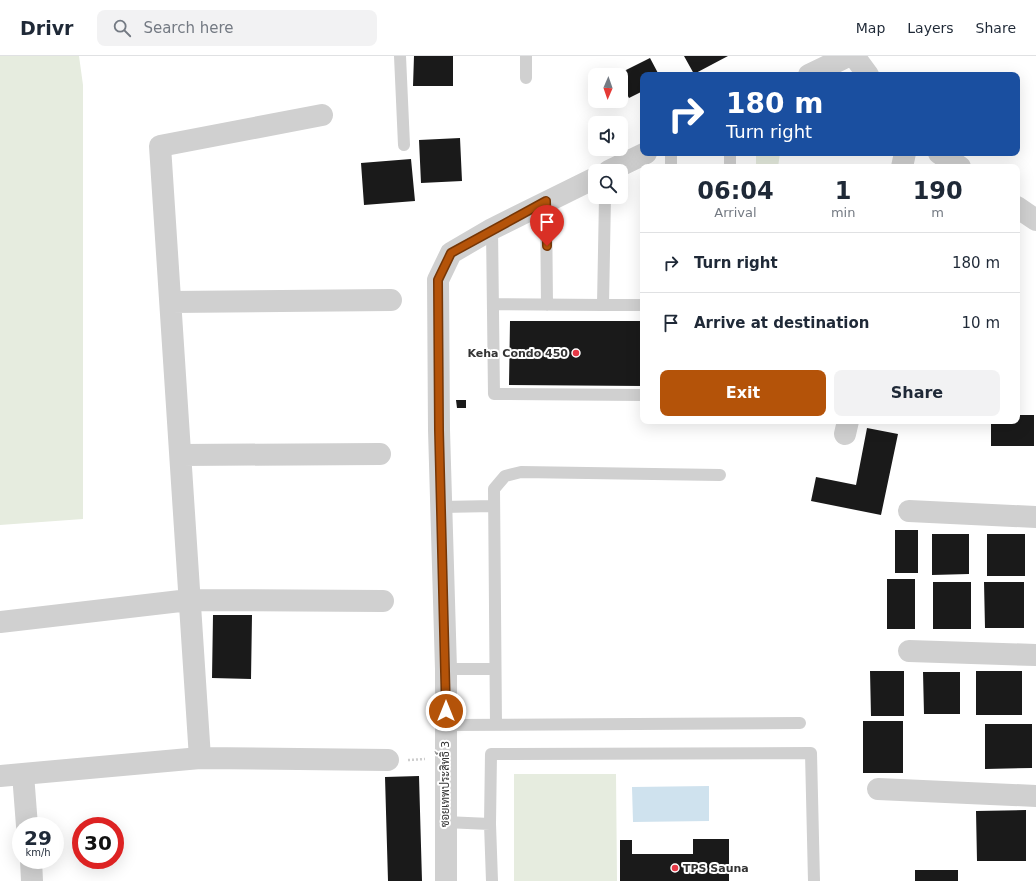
<!DOCTYPE html>
<meta charset="utf-8">
<style>
:root{--surface:#fff;--page:#f2f2f3;--text:#1f2937;--muted:#747a83;--line:#e0e1e3;--accent:#b45309}
body{margin:0;font-family:"DejaVu Sans",Sarabun,sans-serif;background:var(--page);color:var(--text);height:100vh;display:flex;flex-direction:column;font-size:15px;white-space:nowrap}
*{box-sizing:border-box;margin:0}
p{font-size:13px;color:var(--muted)}
.icon{flex:none;width:22px;height:22px;fill:none;stroke:currentColor;stroke-width:2;stroke-linecap:round;stroke-linejoin:round}
.map{position:relative;flex:1;overflow:hidden}
.sheet{position:absolute;left:640px;top:108px;width:380px;height:260px;display:flex;flex-direction:column;background:var(--surface);border-radius:8px;box-shadow:0 4px 16px #0002}
.sheet>*{flex:none}
.hud{position:absolute;left:640px;top:16px;width:380px;height:84px;border-radius:8px;box-shadow:0 4px 16px #0002;background:#1a4fa0;color:#fff;overflow:hidden}
.needle{width:26px;rotate:182deg}
.buttons{position:absolute;left:588px;top:12px;display:grid;gap:8px}
.buttons a{display:grid;place-items:center;width:40px;height:40px;border-radius:8px;background:var(--surface);box-shadow:0 4px 16px #0002;font-size:20px}
.speed{position:absolute;left:12px;top:761px;display:flex;gap:8px;font-size:20px;font-weight:700;text-align:center}
.speed>*{display:grid;place-content:center;width:52px;height:52px;border-radius:50%;background:var(--surface);box-shadow:0 4px 16px #0002;line-height:1}
.speed small{font-size:10px;font-weight:400}
.speed .limit{border:6px solid #d22;background:#fff;color:#111}
.pin{position:absolute;display:grid;place-items:center;width:34px;height:34px;color:#fff;margin:-41px -17px;border-radius:50% 50% 50% 0;rotate:-45deg;box-shadow:0 0 4px #0007}
.pin .icon{rotate:45deg}
.me{position:absolute;width:44px;margin:-22px;rotate:0deg;stroke-linejoin:round;filter:drop-shadow(0 0 3px #0008)}
.turn{display:flex;align-items:center;gap:14px;height:84px;padding:0 20px;font-size:18px}
.turn .icon{width:52px;height:52px;stroke-width:2.5}
.turn b{display:block;font-size:28px;line-height:34px}
.eta{display:flex;justify-content:space-evenly;align-items:center;height:68px;text-align:center}
.eta b{font-size:24px;font-weight:700;line-height:28px}
.primary-button{display:flex;gap:8px;margin-top:auto;padding:8px 20px}
.primary-button a{flex:1;height:46px;border-radius:8px;background:var(--accent);color:#fff;font-size:16px;font-weight:700;line-height:46px;text-align:center}
.primary-button a+a{background:var(--page);color:var(--text)}
ul{padding:0;list-style:none}
li{display:flex;align-items:center;gap:12px;height:60px;padding:0 20px;border-top:1px solid var(--line)}
li div{flex:1}
li b{display:block;font-size:15px}
li em{font-style:normal}
header{display:flex;align-items:center;gap:24px;box-sizing:border-box;height:56px;padding:0 20px;background:var(--surface);border-bottom:1px solid var(--line)}
header strong{font-size:19px}
nav{display:flex;gap:22px;margin-inline-start:auto;font-size:14px}
.search{width:280px;height:36px;background:var(--page);display:flex;align-items:center;gap:10px;box-sizing:border-box;padding:0 14px;border-radius:8px;color:var(--muted);font-size:15px}
.map>svg:first-child{display:block}
</style>
<header>
<strong>Drivr</strong>
<div class="search"><svg class="icon" aria-label="search" viewBox="0 0 24 24"><circle cx="10" cy="10" r="6"/><path d="M15 15l6 6"/></svg>Search here</div>
<nav><a>Map</a><a>Layers</a><a>Share</a></nav>
</header>
<div class="map">
<svg width="1036" height="825" viewBox="0 0 1036 825">
<rect width="100%" height="100%" fill="#fff"/>
<path fill="#e6ecdf" d="M 0,0 L 79,0 L 83,29 L 83,463 L 0,469 Z
M 756,97 L 780,97 L 778,111 L 756,111 Z
M 514,718 L 616,718 L 617,825 L 514,825 Z"/>
<path fill="#cfe2ee" d="M 709,730 L 709,765 L 633,766 L 632,731 Z"/>
<path fill="#1a1a1a" d="M 414,0 L 453,0 L 453,30 L 413,30 Z
M 684,0 L 728,0 L 694,18 Z
M 650,2 L 659,19 L 643,19 L 643,35 L 629,42 L 621,27 L 621,19 L 616,19 Z
M 460,82 L 462,125 L 421,127 L 419,84 Z
M 411,103 L 415,145 L 364,149 L 361,107 Z
M 510,265 L 643,265 L 643,330 L 509,329 Z
M 456,344 L 466,344 L 466,352 L 457,352 Z
M 1017,359 L 1034,359 L 1034,390 L 991,390 L 991,365 L 1017,365 Z
M 867,372 L 898,378 L 881,459 L 811,445 L 816,421 L 856,429 Z
M 895,474 L 918,474 L 918,517 L 895,517 Z
M 932,478 L 969,478 L 969,518 L 932,519 Z
M 987,478 L 1025,478 L 1025,520 L 987,520 Z
M 887,523 L 915,523 L 915,573 L 887,573 Z
M 933,526 L 971,526 L 971,573 L 933,573 Z
M 984,526 L 1024,526 L 1024,572 L 985,572 Z
M 213,559 L 252,559 L 251,623 L 212,622 Z
M 870,615 L 904,615 L 904,660 L 871,660 Z
M 976,615 L 1022,615 L 1022,659 L 976,659 Z
M 923,616 L 960,616 L 960,658 L 924,658 Z
M 863,665 L 903,665 L 903,717 L 863,717 Z
M 985,668 L 1032,668 L 1032,712 L 985,713 Z
M 419,720 L 422,825 L 388,825 L 385,721 Z
M 1026,754 L 1026,805 L 977,805 L 976,755 Z
M 693,783 L 729,783 L 729,825 L 620,825 L 620,784 L 632,784 L 632,798 L 693,798 Z
M 915,814 L 958,814 L 958,825 L 915,825 Z"/>
<g fill="none" stroke-linecap="round" stroke-linejoin="round">
<path stroke="#cdcdcd" stroke-width="2.5" stroke-dasharray="2 2" stroke-linecap="butt" d="M 408,704 L 425,703"/>
<path stroke="#d0d0d0" stroke-width="12" d="M 400,0 L 404,89
M 526,22 L 526,0
M 671,111 L 671,97
M 730,111 L 730,97
M 605,141 L 603,249 L 643,249
M 546,145 L 547,249
M 492,173 L 494,338 L 643,339
M 494,248 L 603,249
M 441,451 L 494,450
M 446,613 L 495,613
M 446,669 L 800,667
M 496,669 L 494,433 L 505,420 L 521,416 L 720,419
M 445,766 L 490,768
M 492,825 L 490,768 L 491,698 L 811,697 L 814,825"/>
<path stroke="#d0d0d0" stroke-width="22" d="M 854,0 L 868,19
M 809,19 L 848,0
M 939,97 L 960,111
M 902,111 L 905,97
M 609,115 L 646,97
M 1017,151 L 1036,164
M 171,246 L 391,244
M 845,378 L 848,365
M 181,399 L 380,398
M 909,455 L 1036,461
M 0,566 L 189,544 L 383,545
M 909,595 L 1036,599
M 200,702 L 388,704
M 23,718 L 27,770
M 0,720 L 200,702 L 160,90 L 322,59
M 878,733 L 1036,740
M 31,804 L 32,825
M 446,825 L 446,613 L 439,374 L 438,224 L 451,197 L 492,173 L 595,122"/>
</g>
<g fill="none" stroke-linecap="round" stroke-linejoin="round">
<defs>
<path id="route" d="M 446,655 L 439,374 L 438,224 L 451,197 L 546,145 L 547,190"/>
</defs>
<use href="#route" stroke="#753606" stroke-width="10"/>
<use href="#route" stroke="#b45309" stroke-width="7"/>
</g>
<g fill="#e63946" stroke="#fff" stroke-width="1.5">
<circle cx="576" cy="297" r="4"/>
<circle cx="675" cy="812" r="4"/>
</g>
<g text-anchor="middle" stroke-width="4" stroke-linejoin="round" paint-order="stroke">
<g font-size="11" font-weight="bold" fill="#333" stroke="#fff" text-anchor="end">
<text x="568" y="301">Keha Condo 450</text>
<text x="683" y="816" text-anchor="start">TPS Sauna</text>
</g>
<g font-size="11" fill="#333" stroke="#fff">
<text transform="translate(445 728) rotate(-90)" y="4">ซอยเทพประสิทธิ์ 3</text>
</g>
</g>
</svg>
<div class="buttons">
<a><svg class="needle" viewBox="-14 -14 28 28"><path d="M0-13l5 13h-10z" fill="#e53935"/><path d="M0 13l5-13h-10z" fill="#747a83"/></svg></a>
<a><svg class="icon" aria-label="sound" viewBox="0 0 24 24"><path d="M4 9h4l5-4v14l-5-4H4zM17 9q2 3 0 6"/></svg></a>
<a><svg class="icon" aria-label="search" viewBox="0 0 24 24"><circle cx="10" cy="10" r="6"/><path d="M15 15l6 6"/></svg></a>
</div>
<div class="speed"><div>29<small>km/h</small></div><div class="limit">30</div></div>
<div class="pin" style="left:547px;top:190px;background:#d93025"><svg class="icon" aria-label="arrive" viewBox="0 0 24 24"><path d="M6 21V4h12l-3 4 3 4H6"/></svg></div>
<svg class="me" style="left:446px;top:655px" viewBox="-20 -20 40 40"><circle r="17" fill="#b45309" stroke="#fff" stroke-width="3"/><path d="M0-11L8 9 0 5-8 9z" fill="#fff"/></svg>
<div class="hud">
<div class="turn"><svg class="icon" aria-label="right" viewBox="0 0 24 24"><path d="M7 20v-9h11M14 6l5 5-5 5"/></svg><div><b>180 m</b>Turn right</div></div>
</div>
<section class="sheet">
<div class="eta">
<div><b>06:04</b><p>Arrival</p></div>
<div><b>1</b><p>min</p></div>
<div><b>190</b><p>m</p></div>
</div>
<ul>
<li><svg class="icon" aria-label="right" viewBox="0 0 24 24"><path d="M7 20v-9h11M14 6l5 5-5 5"/></svg><div><b>Turn right</b></div><em>180 m</em></li>
<li><svg class="icon" aria-label="arrive" viewBox="0 0 24 24"><path d="M6 21V4h12l-3 4 3 4H6"/></svg><div><b>Arrive at destination</b></div><em>10 m</em></li>
</ul>
<div class="primary-button"><a>Exit</a><a>Share</a></div>
</section>
</div>
